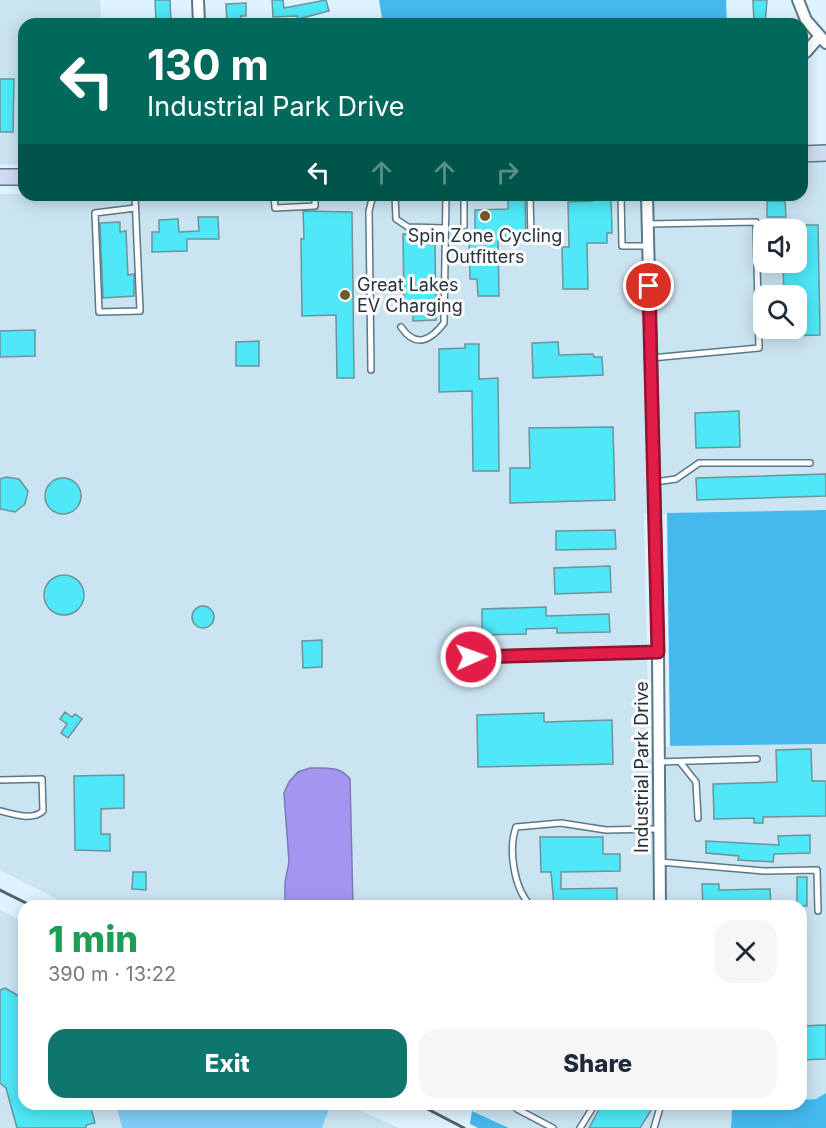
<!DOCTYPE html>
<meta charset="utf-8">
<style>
:root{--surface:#fff;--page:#f6f6f7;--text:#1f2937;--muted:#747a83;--accent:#0f766e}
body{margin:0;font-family:Inter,sans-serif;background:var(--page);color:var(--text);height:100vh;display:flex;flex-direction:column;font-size:22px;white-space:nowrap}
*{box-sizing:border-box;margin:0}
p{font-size:20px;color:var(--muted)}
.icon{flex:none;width:33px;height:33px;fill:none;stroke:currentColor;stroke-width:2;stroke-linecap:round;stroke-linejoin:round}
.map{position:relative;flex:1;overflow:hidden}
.details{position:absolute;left:18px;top:900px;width:789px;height:210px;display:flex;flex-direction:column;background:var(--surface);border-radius:18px;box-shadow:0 3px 15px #0003}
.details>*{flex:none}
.banner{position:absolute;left:18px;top:18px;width:790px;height:183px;border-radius:18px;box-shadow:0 3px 15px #0003;background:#00695c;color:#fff;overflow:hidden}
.fabs{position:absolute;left:753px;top:219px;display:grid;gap:12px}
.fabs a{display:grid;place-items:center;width:54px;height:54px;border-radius:12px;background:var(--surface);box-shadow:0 3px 15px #0003;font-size:30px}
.pin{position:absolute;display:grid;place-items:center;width:51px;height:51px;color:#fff;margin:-26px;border:3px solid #fff;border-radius:50%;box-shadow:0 2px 6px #0007}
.me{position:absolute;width:66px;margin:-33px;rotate:88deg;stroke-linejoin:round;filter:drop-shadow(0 0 4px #0008)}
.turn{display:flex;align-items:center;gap:21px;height:126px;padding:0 30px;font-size:27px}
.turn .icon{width:78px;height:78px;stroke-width:2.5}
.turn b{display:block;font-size:42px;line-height:51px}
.lanes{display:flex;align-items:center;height:57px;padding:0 30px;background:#0003;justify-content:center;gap:30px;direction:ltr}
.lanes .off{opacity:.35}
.round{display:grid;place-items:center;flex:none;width:63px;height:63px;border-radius:18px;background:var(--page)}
.headline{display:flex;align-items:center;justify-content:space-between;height:102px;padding:0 30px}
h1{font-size:36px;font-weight:800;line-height:45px;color:#1e9e55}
.action{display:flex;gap:12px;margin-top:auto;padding:12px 30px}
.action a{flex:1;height:69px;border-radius:18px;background:var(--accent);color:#fff;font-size:24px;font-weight:800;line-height:69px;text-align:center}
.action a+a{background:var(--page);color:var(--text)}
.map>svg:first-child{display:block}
</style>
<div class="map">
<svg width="826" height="1128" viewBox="0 0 826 1128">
<rect width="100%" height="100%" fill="#def3ff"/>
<path fill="#cbe4f2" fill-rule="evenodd" d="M 0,0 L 100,0 L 101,24 L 24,24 L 24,164 L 0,165 Z
M 826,162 L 826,510 L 644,514 L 649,747 L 826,744 L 826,1093 L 816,1099 L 801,1100 L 801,906 L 70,906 L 0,870 L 0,194 L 802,195 L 803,163 ZM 764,230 L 796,230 L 796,262 L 764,262 ZM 764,296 L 796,296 L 796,328 L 764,328 Z
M 0,910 L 24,922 L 24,1104 L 116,1104 L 122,1128 L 0,1128 Z
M 331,1104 L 346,1104 L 399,1128 L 322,1128 Z
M 459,1104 L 754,1104 L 732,1106 L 731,1128 L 509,1128 Z"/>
<path fill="#7fcdf7" d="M 116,1104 L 331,1104 L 322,1128 L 122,1128 Z"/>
<path fill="#45b8ee" d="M 379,0 L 726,0 L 727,24 L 383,24 Z
M 826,510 L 826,744 L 670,746 L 667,513 Z
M 826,1093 L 826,1128 L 731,1128 L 732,1106 L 801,1104 L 801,1100 L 816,1099 Z
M 472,1111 L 509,1128 L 478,1128 L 470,1124 Z"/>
<path fill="#a496ef" stroke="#7e78b9" stroke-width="1.5" d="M 310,768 C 326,768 340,766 350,779 L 353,906 L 285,906 L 285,882 L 289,862 L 284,793 L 289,782 L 298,772 Z"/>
<path fill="#4ee8f8" stroke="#6c9499" stroke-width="1.5" d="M 155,0 L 170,0 L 171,22 L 156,22 Z
M 272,0 L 283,0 L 284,8 L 326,0 L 329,11 L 298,19 L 297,16 L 273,17 Z
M 753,0 L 767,0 L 765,24 L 754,24 Z
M 246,3 L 246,16 L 241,16 L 241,24 L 227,24 L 226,4 Z
M 0,79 L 14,79 L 13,132 L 0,132 Z
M 593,195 L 611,195 L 612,233 L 607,233 L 607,243 L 587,243 L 588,289 L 563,289 L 562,247 L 569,247 L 568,202 L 593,201 Z
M 508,196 L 525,196 L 526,241 L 498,241 L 499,296 L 478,296 L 477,279 L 470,279 L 469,235 L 475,235 L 475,210 L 508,209 Z
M 767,201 L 785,201 L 786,217 L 767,217 Z
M 303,211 L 352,212 L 354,378 L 337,378 L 336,315 L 302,316 L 301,239 L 304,239 Z
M 198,217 L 218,217 L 219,239 L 187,239 L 187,251 L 152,252 L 152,232 L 159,232 L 159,220 L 178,219 L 179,232 L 199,231 Z
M 120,222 L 120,232 L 126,231 L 128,275 L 134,274 L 134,296 L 103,298 L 100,223 Z
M 796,225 L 818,225 L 820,335 L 785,336 L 785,328 L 796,328 L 796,296 L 784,296 L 783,262 L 796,262 Z
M 421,233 L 421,244 L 435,243 L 436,320 L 413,321 L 413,304 L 404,304 L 403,234 Z
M 35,330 L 35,356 L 0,357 L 0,331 Z
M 259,341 L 259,366 L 236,366 L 236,342 Z
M 558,342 L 559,355 L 593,354 L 594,357 L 602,357 L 603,375 L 533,378 L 532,343 Z
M 465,344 L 479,344 L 479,379 L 498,378 L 499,471 L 473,471 L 472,391 L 439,392 L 439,349 L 465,348 Z
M 739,411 L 740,447 L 696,448 L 695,413 Z
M 613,427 L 615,500 L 510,503 L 510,468 L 530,468 L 529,428 Z
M 826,474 L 826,496 L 697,500 L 696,478 Z
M 6,477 L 19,479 L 28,491 L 25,504 L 15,512 L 0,509 L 0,479 Z
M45 496a18 18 0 1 1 36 0a18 18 0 1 1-36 0Z
M 615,530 L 616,549 L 556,550 L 556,531 Z
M 610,566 L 611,592 L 555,594 L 554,568 Z
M44 595a20 20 0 1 1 40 0a20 20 0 1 1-40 0Z
M192 617a11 11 0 1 1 22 0a11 11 0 1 1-22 0Z
M 546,607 L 546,616 L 609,614 L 610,632 L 557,633 L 557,628 L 526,629 L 526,634 L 482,635 L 482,609 Z
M 322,640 L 322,667 L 303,668 L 302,641 Z
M 65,712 L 72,717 L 75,714 L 82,719 L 68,738 L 61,733 L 67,724 L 60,719 Z
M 544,713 L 544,722 L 612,720 L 613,764 L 478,767 L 477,715 Z
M 811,749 L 812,781 L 826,781 L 826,816 L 763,817 L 763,823 L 754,823 L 754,818 L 714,819 L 713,784 L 777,782 L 776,750 Z
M 124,775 L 124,808 L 101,809 L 101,834 L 110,834 L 110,851 L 75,850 L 74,776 Z
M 810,835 L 810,853 L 774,854 L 773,862 L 738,860 L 739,856 L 706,853 L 706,841 L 779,845 L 778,836 Z
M 540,837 L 603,837 L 603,854 L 620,854 L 620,871 L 561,872 L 561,889 L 617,888 L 617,906 L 554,906 L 551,872 L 541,872 Z
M 133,872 L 146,872 L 146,890 L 132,889 Z
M 797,877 L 807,877 L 807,906 L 797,906 Z
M 702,884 L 719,884 L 719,890 L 770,889 L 771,906 L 703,906 Z
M 5,988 L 24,999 L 24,1104 L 90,1104 L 95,1123 L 86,1125 L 86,1128 L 17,1128 L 6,1088 L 0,1083 L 0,990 Z
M 826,1025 L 826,1059 L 801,1060 L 801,1026 Z
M 602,1104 L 655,1104 L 640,1128 L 589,1128 Z"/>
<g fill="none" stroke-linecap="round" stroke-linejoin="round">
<defs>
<path id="lane" d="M 135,195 L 140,311 L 99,312 L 95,213 L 135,208
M 274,195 L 275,208 L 315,206 L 315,195
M 395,195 L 396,219 L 408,227 L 445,228
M 530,195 L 531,238
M 638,195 L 621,195 L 622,246 L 648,246
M 648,224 L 756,222 L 759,348 L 651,358
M 464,226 L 464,195
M 401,327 C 416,349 431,340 444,323 L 446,195
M 371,370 L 369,211 L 373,195
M 655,482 L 676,479 L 699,463 L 810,463
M 471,657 L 658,652
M 659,762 L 757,759
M 680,762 L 696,782 L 698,818
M 0,780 L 42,779 L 43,811 C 32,821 13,814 0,811
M 660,862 L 765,871 L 817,870 L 818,911
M 531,906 C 514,889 508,850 516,827 L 561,823 L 606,830 L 659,829
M 519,1104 L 517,1109 L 553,1128
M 580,1128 L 595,1104
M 654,1128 L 661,1104"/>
<path id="street" d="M 198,0 L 199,24
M 798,0 L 806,20 L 826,43
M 806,52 L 819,37
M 647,195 L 658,652 L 660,906"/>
<path id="secondary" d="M 802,154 L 826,153
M 0,177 L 24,177"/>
</defs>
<use href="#lane" stroke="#597889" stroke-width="8"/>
<use href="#street" stroke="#597889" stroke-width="14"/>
<use href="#secondary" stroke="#597889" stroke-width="18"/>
<use href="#lane" stroke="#fff" stroke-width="5"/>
<use href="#street" stroke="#fff" stroke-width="10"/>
<use href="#secondary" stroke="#d0dcf1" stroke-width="15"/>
<path stroke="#516069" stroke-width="3" d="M 0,890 L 32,906
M 418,1104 L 464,1128"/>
</g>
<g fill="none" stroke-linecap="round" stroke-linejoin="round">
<defs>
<path id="route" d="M 471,657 L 658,652 L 649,286"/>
</defs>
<use href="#route" stroke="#92132f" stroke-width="15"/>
<use href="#route" stroke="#e11d48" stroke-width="10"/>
</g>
<g fill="#6d5b29" stroke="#fcfcfc" stroke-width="2">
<circle cx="485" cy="216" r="6"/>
<circle cx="345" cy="295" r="6"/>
</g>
<g text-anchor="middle" stroke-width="6" stroke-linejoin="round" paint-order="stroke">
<g font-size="18" fill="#26333b" stroke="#fcfcfc">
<text x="485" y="242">Spin Zone Cycling<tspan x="485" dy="21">Outfitters</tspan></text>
<text x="357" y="291" text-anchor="start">Great Lakes<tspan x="357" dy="21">EV Charging</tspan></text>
</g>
<g font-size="18" fill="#26333b" stroke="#fcfcfc">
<text transform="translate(642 767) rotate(-90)" y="6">Industrial Park Drive</text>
</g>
</g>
</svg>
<div class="fabs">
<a><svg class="icon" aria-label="sound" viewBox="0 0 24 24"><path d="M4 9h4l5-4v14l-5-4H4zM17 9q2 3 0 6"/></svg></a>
<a><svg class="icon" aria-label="search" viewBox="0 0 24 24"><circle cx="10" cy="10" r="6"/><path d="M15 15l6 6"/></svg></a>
</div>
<div class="pin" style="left:649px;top:286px;background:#d93025"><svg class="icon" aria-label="arrive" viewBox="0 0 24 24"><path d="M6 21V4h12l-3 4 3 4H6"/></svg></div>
<svg class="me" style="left:471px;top:657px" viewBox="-20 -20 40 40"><circle r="17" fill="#e11d48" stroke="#fff" stroke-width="3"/><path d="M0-11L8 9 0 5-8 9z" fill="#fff"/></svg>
<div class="banner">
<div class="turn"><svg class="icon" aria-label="left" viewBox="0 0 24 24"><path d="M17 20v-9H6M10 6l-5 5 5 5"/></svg><div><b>130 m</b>Industrial Park Drive</div></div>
<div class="lanes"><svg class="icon" aria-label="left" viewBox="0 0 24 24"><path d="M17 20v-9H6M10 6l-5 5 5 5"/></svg><svg class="icon off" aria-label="ahead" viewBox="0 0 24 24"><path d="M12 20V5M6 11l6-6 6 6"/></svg><svg class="icon off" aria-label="ahead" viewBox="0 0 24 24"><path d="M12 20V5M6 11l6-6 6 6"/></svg><svg class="icon off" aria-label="right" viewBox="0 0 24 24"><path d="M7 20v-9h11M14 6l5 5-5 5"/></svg></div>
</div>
<section class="details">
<div class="headline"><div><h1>1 min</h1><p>390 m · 13:22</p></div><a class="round"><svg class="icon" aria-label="close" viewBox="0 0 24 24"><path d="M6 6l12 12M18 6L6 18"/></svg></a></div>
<div class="action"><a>Exit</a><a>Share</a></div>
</section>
</div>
